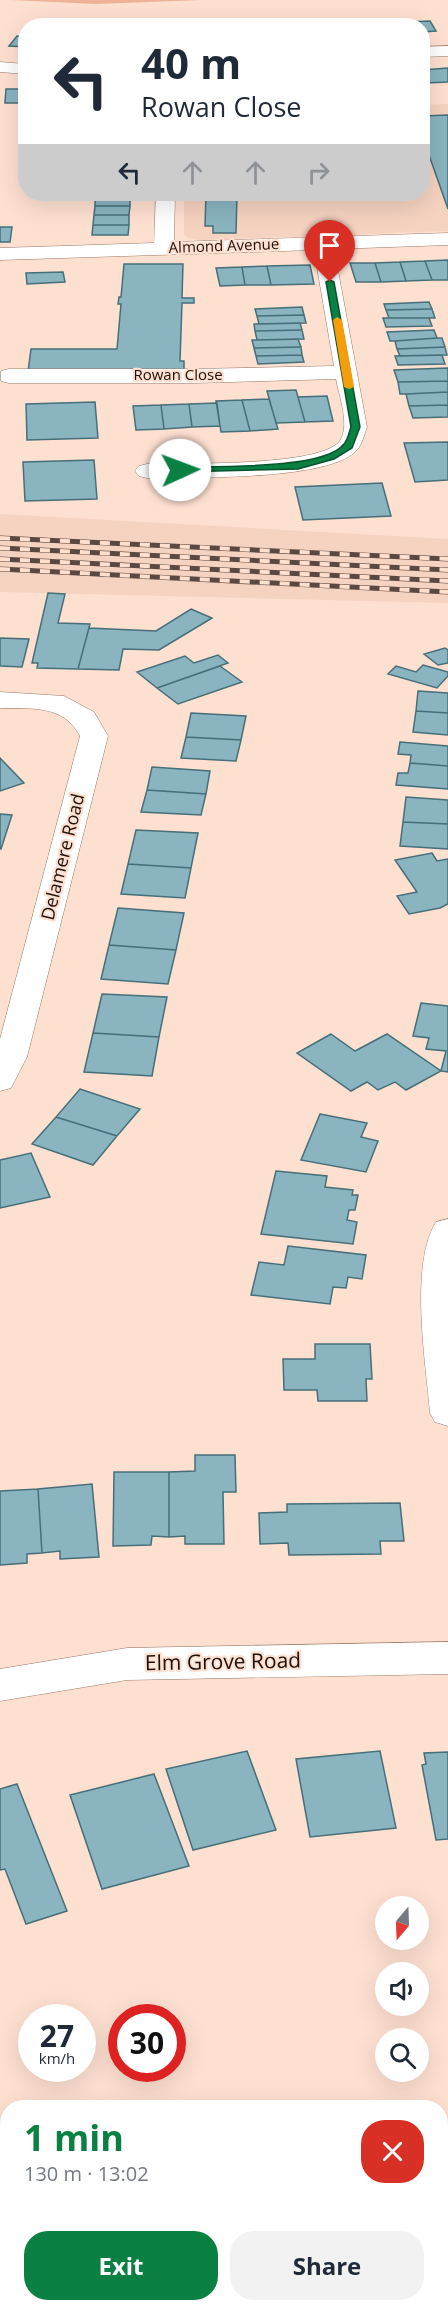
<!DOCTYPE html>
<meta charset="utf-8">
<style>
:root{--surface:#fff;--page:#f2f2f3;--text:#1f2937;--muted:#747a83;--accent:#0b8043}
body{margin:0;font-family:"Open Sans",sans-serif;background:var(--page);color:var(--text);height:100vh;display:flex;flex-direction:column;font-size:22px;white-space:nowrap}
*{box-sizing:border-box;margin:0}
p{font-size:20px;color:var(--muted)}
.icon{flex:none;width:33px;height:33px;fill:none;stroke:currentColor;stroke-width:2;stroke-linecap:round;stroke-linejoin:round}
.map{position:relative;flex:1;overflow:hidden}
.side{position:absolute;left:0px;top:2100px;width:448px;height:212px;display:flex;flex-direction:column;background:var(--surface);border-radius:24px 24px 0 0;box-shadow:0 6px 24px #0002}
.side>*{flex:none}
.banner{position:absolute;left:18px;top:18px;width:412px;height:183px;border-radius:24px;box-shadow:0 6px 24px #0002;background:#fff;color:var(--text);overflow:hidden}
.needle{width:39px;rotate:199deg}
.tools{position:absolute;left:375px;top:1896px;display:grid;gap:12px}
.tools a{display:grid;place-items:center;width:54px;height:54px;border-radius:50%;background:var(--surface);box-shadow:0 6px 24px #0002;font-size:30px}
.speed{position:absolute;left:18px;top:2004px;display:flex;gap:12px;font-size:30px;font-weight:700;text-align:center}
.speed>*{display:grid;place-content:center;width:78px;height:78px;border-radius:50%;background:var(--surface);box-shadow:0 6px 24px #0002;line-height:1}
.speed small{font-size:15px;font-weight:400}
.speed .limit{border:9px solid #d22;background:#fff;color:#111}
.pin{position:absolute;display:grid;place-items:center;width:51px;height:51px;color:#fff;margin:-62px -26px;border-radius:50% 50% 50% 0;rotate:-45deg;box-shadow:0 0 6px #0007}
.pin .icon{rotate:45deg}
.me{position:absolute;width:66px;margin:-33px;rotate:88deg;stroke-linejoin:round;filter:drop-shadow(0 0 4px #0008)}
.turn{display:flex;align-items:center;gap:21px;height:126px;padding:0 24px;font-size:27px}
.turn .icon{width:78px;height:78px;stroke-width:2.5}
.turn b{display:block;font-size:42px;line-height:51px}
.lanes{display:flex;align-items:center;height:57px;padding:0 24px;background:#0003;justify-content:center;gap:30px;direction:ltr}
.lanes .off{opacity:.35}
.round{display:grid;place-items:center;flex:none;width:63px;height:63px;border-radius:24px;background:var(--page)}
.head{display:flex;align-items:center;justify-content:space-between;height:102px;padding:0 24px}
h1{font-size:36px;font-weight:700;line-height:45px;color:var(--accent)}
.action{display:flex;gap:12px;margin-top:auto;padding:12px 24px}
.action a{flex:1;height:69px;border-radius:24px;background:var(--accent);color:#fff;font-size:24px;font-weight:700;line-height:69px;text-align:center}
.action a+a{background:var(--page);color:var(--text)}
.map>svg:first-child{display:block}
</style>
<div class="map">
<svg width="448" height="2311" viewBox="0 0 448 2311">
<rect width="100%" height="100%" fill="#fee0d1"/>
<path fill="#f6d2c0" d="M 448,104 L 448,231 L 199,240 L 188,238 L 184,235 L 184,194 L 423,194 L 423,105 Z
M 0,514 L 448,539 L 448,603 L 0,592 Z"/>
<path fill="#eeb396" d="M 11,0 L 202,0 L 96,4 Z"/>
<path fill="#89b4c0" stroke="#466f79" stroke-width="1.5" d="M 430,21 L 436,31 L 423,32 L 423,26 L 408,26 L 406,22 Z
M 17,36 L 26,37 L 26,47 L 9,46 Z
M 448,68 L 448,82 L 426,83 L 423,78 L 423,70 Z
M 6,89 L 26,89 L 25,103 L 5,103 Z
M 448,115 L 448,209 L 423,138 L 423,116 Z
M 96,194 L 130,194 L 130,196 L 95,196 Z
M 206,194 L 237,194 L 236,233 L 213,233 L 213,226 L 205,226 Z
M 95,196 L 130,196 L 130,206 L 95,206 Z
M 95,206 L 130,206 L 129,215 L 94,215 Z
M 94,215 L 129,215 L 129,225 L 93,225 Z
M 93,225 L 129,225 L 128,235 L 92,235 Z
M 0,227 L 12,227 L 10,242 L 0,242 Z
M 448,260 L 448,280 L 432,280 L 425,261 Z
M 425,261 L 432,280 L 406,281 L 400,262 Z
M 400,262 L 406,281 L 381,282 L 375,263 Z
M 350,263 L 375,263 L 381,282 L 356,282 Z
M 124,264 L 183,264 L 182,298 L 194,298 L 194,303 L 182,303 L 180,361 L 184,361 L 184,372 L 28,372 L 31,349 L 117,349 L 121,304 L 118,304 L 119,297 L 121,297 Z
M 310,265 L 314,284 L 271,285 L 267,266 Z
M 267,266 L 271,285 L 245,285 L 242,267 Z
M 242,267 L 245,285 L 220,286 L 216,268 Z
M 63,272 L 65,282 L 27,284 L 26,273 Z
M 429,302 L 432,309 L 386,310 L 384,304 Z
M 302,307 L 304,315 L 257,316 L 255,309 Z
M 432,309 L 435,318 L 389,318 L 386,310 Z
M 304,315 L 306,323 L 259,324 L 257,316 Z
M 383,318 L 429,318 L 432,326 L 386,327 Z
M 300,323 L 302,330 L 255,331 L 254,324 Z
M 302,330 L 304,339 L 257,340 L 255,331 Z
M 434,330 L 437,338 L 395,341 L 390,341 L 387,332 Z
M 437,338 L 442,338 L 445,347 L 397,349 L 395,341 Z
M 298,339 L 301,347 L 254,348 L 252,340 Z
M 301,347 L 302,355 L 256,356 L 254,348 Z
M 445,347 L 447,355 L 400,356 L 397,349 Z
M 302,355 L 304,362 L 258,364 L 256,356 Z
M 442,355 L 445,364 L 398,365 L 395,356 Z
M 448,368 L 448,381 L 398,382 L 394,370 Z
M 448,381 L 448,392 L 406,394 L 400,394 L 398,382 Z
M 296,390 L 305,422 L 276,423 L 267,391 Z
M 448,392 L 448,405 L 409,406 L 406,394 Z
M 327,396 L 333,421 L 305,422 L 298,397 Z
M 269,399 L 278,429 L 250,431 L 242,400 Z
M 242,400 L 250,431 L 221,432 L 216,401 Z
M 95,402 L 98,438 L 27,440 L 26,404 Z
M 217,403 L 220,426 L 192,427 L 189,404 Z
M 189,404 L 192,427 L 164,429 L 161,405 Z
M 161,405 L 164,429 L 136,430 L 133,406 Z
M 448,405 L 448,417 L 413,418 L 409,406 Z
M 448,442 L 448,480 L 415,482 L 404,443 Z
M 94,460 L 97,499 L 25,501 L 23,462 Z
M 382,483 L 391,516 L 303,520 L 295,487 Z
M 48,593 L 65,594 L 58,623 L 90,624 L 78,669 L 37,668 L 38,663 L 32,663 Z
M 191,609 L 212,618 L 159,650 L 123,649 L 119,670 L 78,669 L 89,628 L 156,631 Z
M 0,638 L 29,639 L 22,667 L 0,666 Z
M 445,648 L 448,650 L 448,663 L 438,665 L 424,654 Z
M 218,655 L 228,663 L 157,688 L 137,672 L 185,656 L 194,663 Z
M 423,665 L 448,672 L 448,676 L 437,688 L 388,674 L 396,666 L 416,672 Z
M 220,666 L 242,682 L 178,704 L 157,688 Z
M 418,691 L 448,693 L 448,713 L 416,711 Z
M 416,711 L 448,713 L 448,735 L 413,732 Z
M 191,713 L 246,716 L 241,740 L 186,737 Z
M 186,737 L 241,740 L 236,761 L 181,758 Z
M 400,742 L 448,746 L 448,766 L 410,763 L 411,755 L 398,754 Z
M 0,758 L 24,783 L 0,791 Z
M 410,763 L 448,766 L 448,789 L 396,785 L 398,773 L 408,773 Z
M 152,767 L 210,771 L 206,794 L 147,790 Z
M 147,790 L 206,794 L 201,815 L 141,812 Z
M 406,797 L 448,800 L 448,824 L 403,822 Z
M 0,814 L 12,815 L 1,849 L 0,849 Z
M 403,822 L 448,824 L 448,849 L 400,846 Z
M 136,830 L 198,833 L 191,868 L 128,864 Z
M 432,853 L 437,861 L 448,859 L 448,904 L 440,908 L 409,914 L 397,896 L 417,892 L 395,860 Z
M 128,864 L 191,868 L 185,898 L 121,894 Z
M 118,908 L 184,913 L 176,950 L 109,945 Z
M 109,945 L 176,950 L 168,984 L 101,979 Z
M 102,994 L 167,997 L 159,1037 L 93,1033 Z
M 421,1003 L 448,1006 L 448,1072 L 441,1071 L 446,1051 L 426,1049 L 429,1038 L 413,1036 Z
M 93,1033 L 159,1037 L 152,1076 L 84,1072 Z
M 331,1034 L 355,1051 L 387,1034 L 441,1071 L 406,1090 L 395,1082 L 378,1090 L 367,1082 L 351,1091 L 297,1053 Z
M 80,1089 L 140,1109 L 117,1136 L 56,1117 Z
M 320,1114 L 367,1123 L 361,1137 L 378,1141 L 366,1172 L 301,1160 Z
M 56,1117 L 117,1136 L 93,1165 L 32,1144 Z
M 31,1153 L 50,1197 L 0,1208 L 0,1160 Z
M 276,1171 L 327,1176 L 325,1187 L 353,1190 L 352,1195 L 358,1195 L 355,1210 L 349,1210 L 347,1220 L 357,1222 L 353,1244 L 261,1234 Z
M 288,1246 L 366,1255 L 362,1279 L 348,1277 L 346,1288 L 333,1287 L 330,1304 L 251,1295 L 259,1262 L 284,1265 Z
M 315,1344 L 370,1344 L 372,1379 L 366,1379 L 367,1401 L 318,1401 L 317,1390 L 284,1390 L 283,1359 L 315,1359 Z
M 195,1455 L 235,1455 L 236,1492 L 223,1492 L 224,1544 L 185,1544 L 185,1536 L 169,1537 L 169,1472 L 195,1471 Z
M 114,1472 L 169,1472 L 169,1537 L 152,1536 L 151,1545 L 113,1546 Z
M 92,1484 L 99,1557 L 60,1559 L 60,1551 L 42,1553 L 38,1489 Z
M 38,1489 L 42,1553 L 27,1554 L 27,1563 L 0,1565 L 0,1491 Z
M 400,1503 L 404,1541 L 380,1541 L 381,1554 L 289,1555 L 288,1543 L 260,1544 L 259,1513 L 287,1512 L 287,1504 Z
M 247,1751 L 276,1830 L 193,1850 L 166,1769 Z
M 380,1751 L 396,1828 L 310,1837 L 296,1759 Z
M 448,1752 L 448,1839 L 436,1840 L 422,1765 L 426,1764 L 424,1753 Z
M 154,1774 L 189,1866 L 102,1889 L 70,1795 Z
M 17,1784 L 67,1911 L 26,1924 L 5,1869 L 0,1870 L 0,1789 Z"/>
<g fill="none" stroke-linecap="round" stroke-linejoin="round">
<defs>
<path id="minor" d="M 156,194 L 175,194 L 174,242 L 448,233 L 448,245 L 334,249 L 367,427 C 364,435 362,446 355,452 C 323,481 192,477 147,478 L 139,476 L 135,471 L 139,466 L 147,464 C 182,463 317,467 339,442 C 351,427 339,396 336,379 L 194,383 L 9,383 L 1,381 L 1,371 L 9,369 L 194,369 L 334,366 L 314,250 L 0,260 L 0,248 L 154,243 Z
M 0,692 L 64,696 L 94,712 L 108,736 L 27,1057 L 11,1088 L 0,1091 L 0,1039 L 80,736 C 63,704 32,709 0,708 Z
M 448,1219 L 448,1426 L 435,1422 L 430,1413 C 426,1363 409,1265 436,1222 Z
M 448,1642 L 448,1674 L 127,1680 L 0,1701 L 0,1669 L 127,1648 Z"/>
<path id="secondary" d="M 448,46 L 448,56 L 423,57 L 423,47 Z
M 0,62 L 26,64 L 26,74 L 0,72 Z"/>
</defs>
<use href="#minor" stroke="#9a7868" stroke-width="1"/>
<use href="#secondary" stroke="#9a7868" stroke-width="1"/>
<use href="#minor" fill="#fff" fill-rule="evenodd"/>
<use href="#secondary" fill="#fff" fill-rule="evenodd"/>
<defs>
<path id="rail" d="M 0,538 L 448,559
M 0,548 L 448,570
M 0,559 L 448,581
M 0,569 L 448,592"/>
</defs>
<use href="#rail" stroke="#5b4941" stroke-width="5"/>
<use href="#rail" stroke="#fee0d1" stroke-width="4" stroke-dasharray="10" stroke-linecap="butt"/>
</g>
<path fill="#0b8043" stroke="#07532c" stroke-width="1.5" d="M 330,280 L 334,282 L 360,427 L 352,448 L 334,459 L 298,469 L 177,472 L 176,470 L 180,467 C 213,466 325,470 344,444 C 348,440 349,432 351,427 L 326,282 Z"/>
<path fill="#f59e0b" d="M 337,317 L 342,320 L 354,387 L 349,389 L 344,387 L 333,320 Z"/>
<g text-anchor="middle" stroke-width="4.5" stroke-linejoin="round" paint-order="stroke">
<g font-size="15" fill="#1e110b" stroke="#fee0d1">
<text transform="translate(224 246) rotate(-2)" y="5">Almond Avenue</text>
<text x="178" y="380">Rowan Close</text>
</g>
<g font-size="18" fill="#1e110b" stroke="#fee0d1">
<text transform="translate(63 857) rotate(-76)" y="6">Delamere Road</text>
</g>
<g font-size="21" fill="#1e110b" stroke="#fee0d1">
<text transform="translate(223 1662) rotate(-1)" y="7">Elm Grove Road</text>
</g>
</g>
</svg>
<div class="tools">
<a><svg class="needle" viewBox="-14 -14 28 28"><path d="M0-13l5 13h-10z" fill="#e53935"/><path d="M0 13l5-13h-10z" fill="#747a83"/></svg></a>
<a><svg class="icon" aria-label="sound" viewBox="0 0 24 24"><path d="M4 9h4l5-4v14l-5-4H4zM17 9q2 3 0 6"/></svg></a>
<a><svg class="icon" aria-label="search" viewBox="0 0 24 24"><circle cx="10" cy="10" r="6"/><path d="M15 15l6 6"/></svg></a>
</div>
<div class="speed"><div>27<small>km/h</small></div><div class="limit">30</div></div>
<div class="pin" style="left:330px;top:282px;background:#d93025"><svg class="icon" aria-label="arrive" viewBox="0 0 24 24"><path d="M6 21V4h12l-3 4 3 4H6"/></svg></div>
<svg class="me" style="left:180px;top:470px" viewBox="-20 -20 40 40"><circle r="19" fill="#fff"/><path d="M0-13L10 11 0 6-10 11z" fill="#0b8043"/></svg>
<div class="banner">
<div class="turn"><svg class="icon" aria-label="left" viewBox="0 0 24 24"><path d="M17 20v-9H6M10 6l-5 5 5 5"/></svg><div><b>40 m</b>Rowan Close</div></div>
<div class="lanes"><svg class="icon" aria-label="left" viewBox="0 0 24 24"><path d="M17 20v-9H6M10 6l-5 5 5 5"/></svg><svg class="icon off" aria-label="ahead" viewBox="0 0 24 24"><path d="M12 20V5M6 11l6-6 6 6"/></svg><svg class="icon off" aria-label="ahead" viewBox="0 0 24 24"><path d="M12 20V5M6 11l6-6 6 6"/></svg><svg class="icon off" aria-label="right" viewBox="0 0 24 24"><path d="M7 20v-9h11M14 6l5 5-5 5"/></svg></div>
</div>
<section class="side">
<div class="head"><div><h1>1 min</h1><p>130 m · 13:02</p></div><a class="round" style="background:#d93025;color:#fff"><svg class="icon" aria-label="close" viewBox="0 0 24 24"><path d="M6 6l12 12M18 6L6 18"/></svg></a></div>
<div class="action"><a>Exit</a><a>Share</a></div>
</section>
</div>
